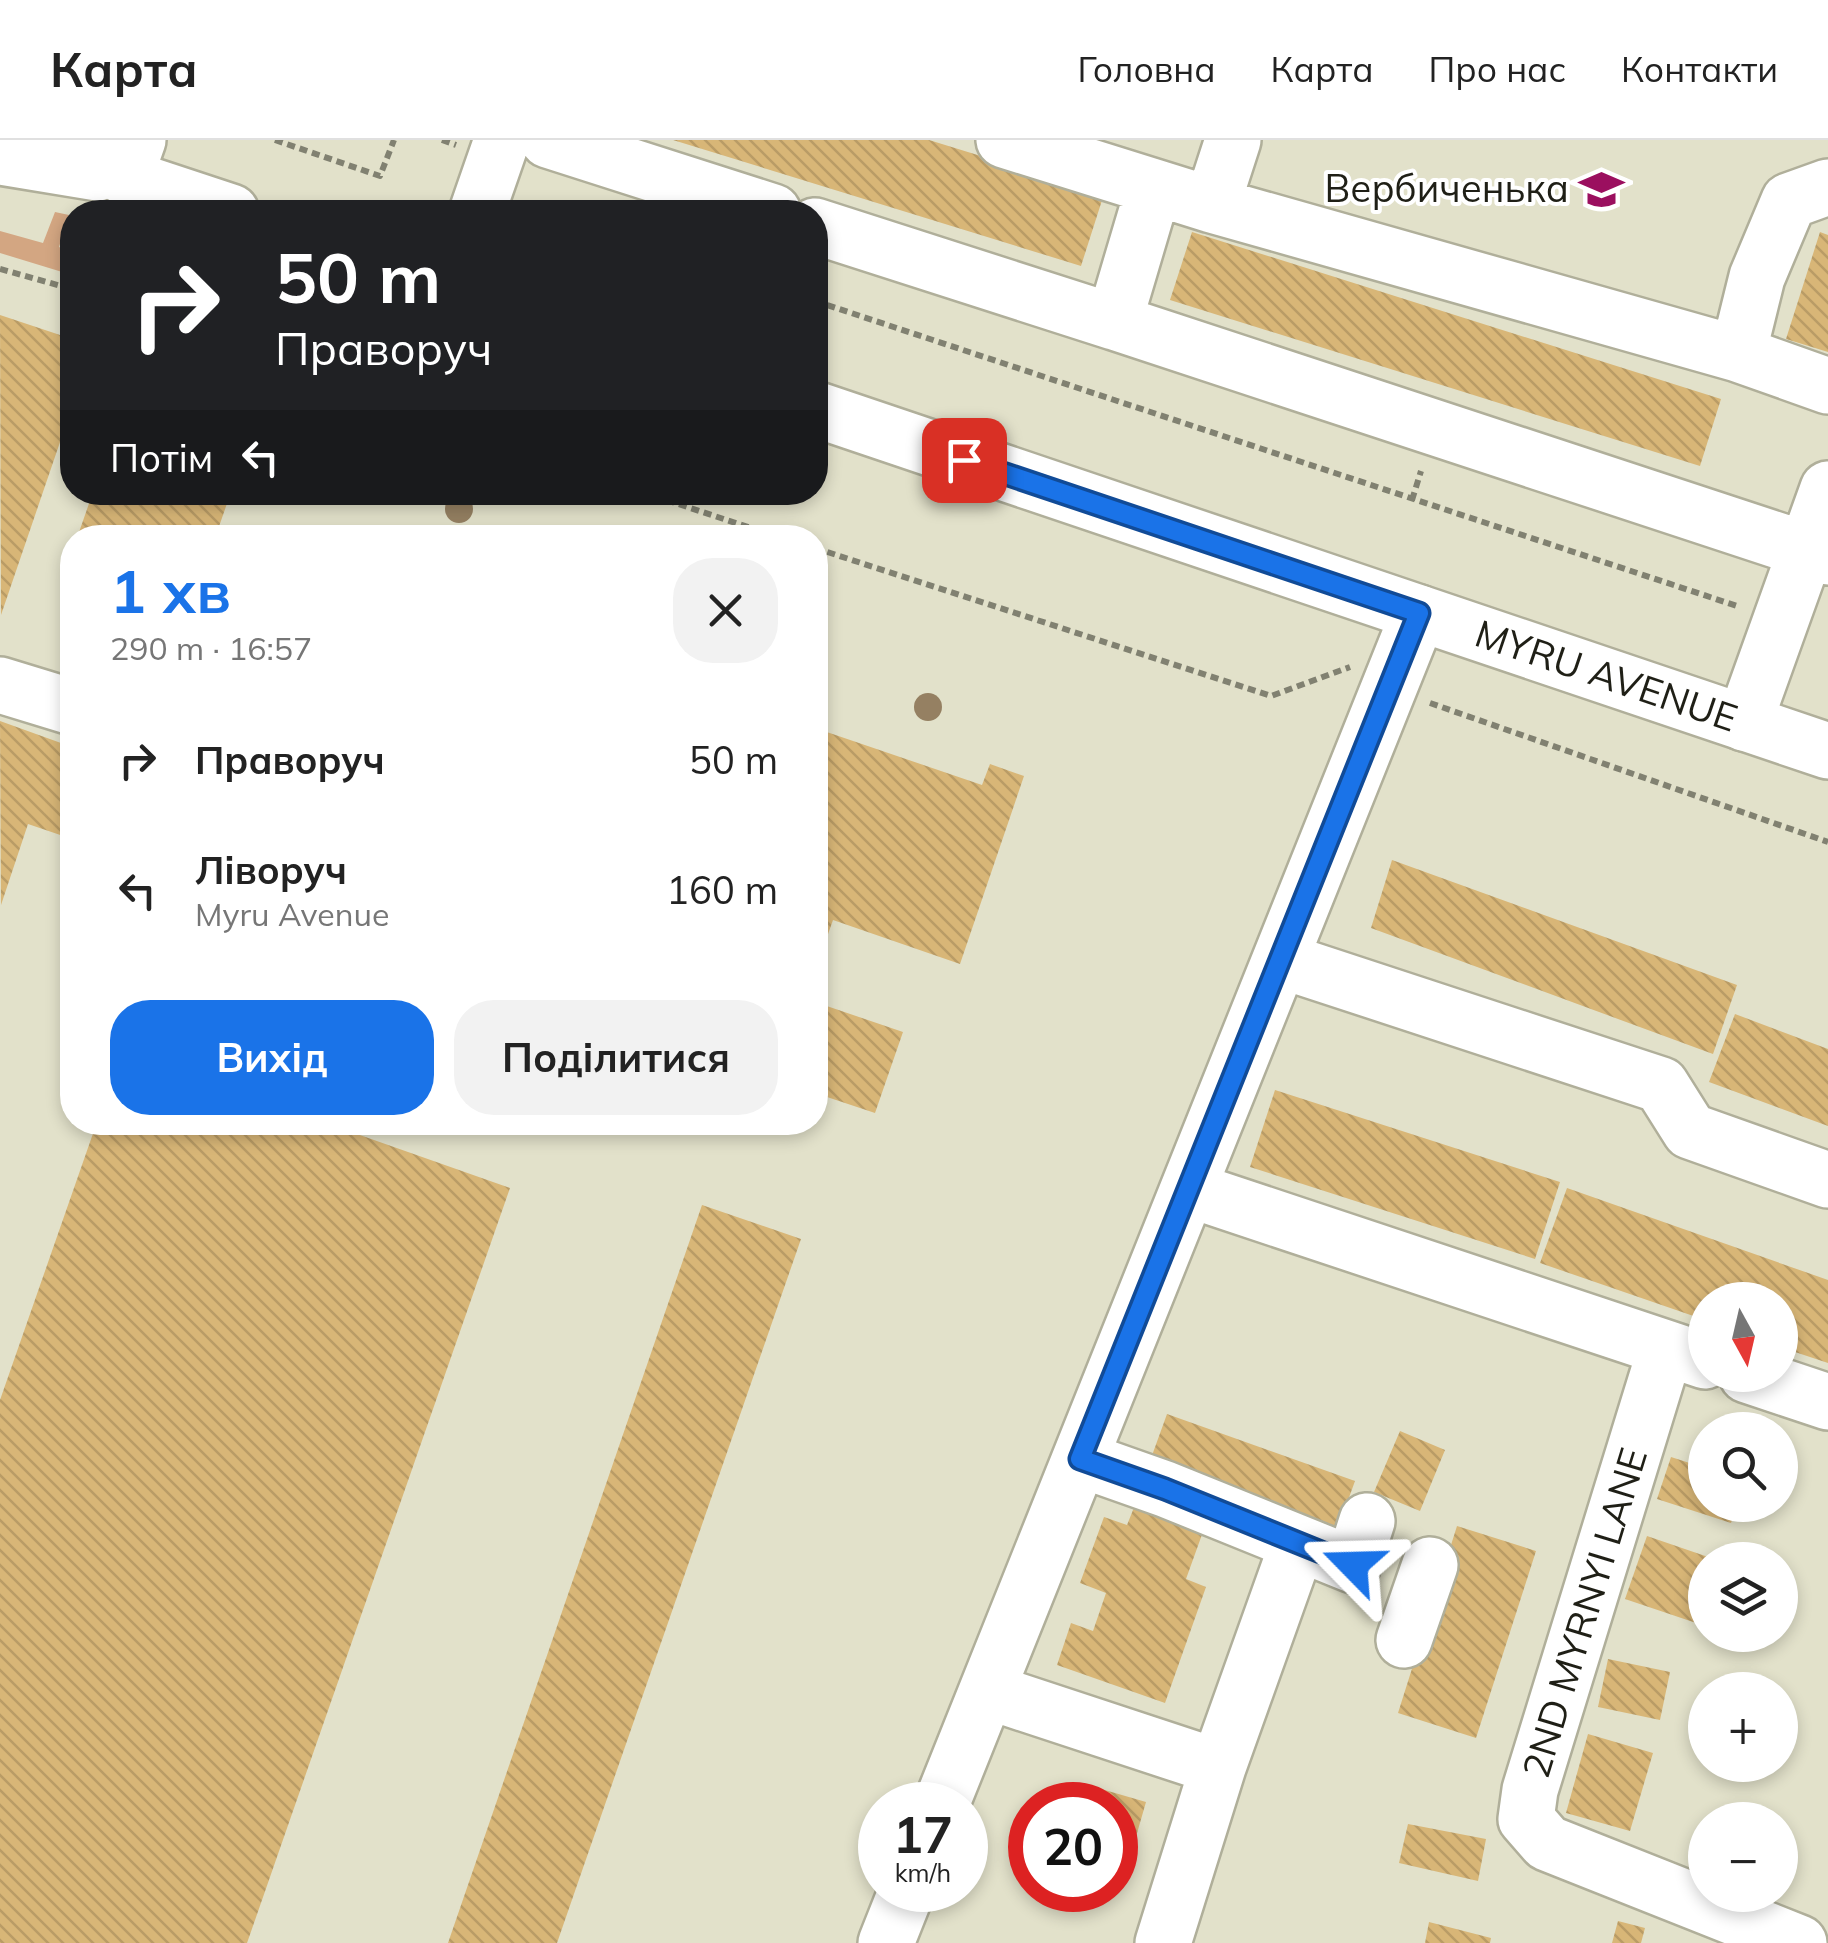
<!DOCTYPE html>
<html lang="uk">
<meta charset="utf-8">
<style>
:root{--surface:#fff;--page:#f2f2f2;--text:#222;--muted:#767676;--line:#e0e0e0;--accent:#1a73e8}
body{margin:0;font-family:Mulish,sans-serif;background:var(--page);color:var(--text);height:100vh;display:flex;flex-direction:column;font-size:38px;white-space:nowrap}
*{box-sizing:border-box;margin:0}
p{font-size:32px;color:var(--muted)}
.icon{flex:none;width:55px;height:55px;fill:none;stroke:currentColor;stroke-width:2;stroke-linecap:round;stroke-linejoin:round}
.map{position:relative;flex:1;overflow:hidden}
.panel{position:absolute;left:60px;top:385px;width:768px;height:610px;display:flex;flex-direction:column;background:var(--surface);border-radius:40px;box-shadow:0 5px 15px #0003}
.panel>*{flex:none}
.banner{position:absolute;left:60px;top:60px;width:768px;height:305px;border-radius:40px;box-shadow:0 5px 15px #0003;background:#202124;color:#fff;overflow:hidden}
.needle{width:65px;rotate:172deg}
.tools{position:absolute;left:1688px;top:1142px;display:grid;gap:20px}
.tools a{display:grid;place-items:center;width:110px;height:110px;border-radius:50%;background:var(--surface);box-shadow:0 5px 15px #0003;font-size:50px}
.speed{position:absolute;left:858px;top:1642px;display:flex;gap:20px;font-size:50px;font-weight:700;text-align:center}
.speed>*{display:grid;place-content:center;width:130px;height:130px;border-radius:50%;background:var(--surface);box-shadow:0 5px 15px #0003;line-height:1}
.speed small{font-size:25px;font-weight:400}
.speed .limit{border:15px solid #d22;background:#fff;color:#111}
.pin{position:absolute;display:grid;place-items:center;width:85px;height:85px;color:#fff;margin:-42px;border-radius:20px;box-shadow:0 5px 15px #0006}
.me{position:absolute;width:110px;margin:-55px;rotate:292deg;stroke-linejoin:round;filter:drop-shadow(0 0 8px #0008)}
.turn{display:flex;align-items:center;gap:35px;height:210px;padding:0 50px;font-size:45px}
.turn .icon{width:130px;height:130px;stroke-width:2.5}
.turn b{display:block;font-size:70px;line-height:85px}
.then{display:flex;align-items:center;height:95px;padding:0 50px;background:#0003;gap:20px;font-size:38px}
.round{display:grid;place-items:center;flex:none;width:105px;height:105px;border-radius:40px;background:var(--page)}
.summary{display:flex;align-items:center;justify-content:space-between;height:170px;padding:0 50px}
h1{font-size:60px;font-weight:700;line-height:75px;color:var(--accent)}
.primary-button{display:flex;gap:20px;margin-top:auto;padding:20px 50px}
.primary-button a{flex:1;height:115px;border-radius:40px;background:var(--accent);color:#fff;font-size:40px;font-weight:700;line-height:115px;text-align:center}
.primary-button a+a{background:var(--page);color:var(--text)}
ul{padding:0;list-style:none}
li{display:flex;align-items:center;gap:30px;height:130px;padding:0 50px}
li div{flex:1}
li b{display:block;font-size:38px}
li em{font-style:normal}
header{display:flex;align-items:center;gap:60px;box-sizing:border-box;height:140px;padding:0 50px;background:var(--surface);border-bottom:2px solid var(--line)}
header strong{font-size:48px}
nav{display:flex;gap:55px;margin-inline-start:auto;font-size:35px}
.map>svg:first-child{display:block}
</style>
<header>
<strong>Карта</strong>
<nav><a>Головна</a><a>Карта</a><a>Про нас</a><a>Контакти</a></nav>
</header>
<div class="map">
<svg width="1828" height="1803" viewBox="0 0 1828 1803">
<defs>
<pattern id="building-back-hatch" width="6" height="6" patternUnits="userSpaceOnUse" patternTransform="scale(2.5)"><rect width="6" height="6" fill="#d8b677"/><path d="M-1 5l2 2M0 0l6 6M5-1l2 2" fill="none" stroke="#b99c66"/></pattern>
</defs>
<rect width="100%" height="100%" fill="#e2e1ca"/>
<path fill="#d3a682" d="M 55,72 L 69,75 L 59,107 L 72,112 L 72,135 L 0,113 L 0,91 L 43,103 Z"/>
<path fill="url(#building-back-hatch)" d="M 673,0 L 929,0 L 1104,54 L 1081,126 Z
M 1192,92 L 1721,259 L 1700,326 L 1170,160 Z
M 1820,92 L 1828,95 L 1828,212 L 1786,199 Z
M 0,175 L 72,199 L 72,267 L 1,475 Z
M 93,352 L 231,352 L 215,398 L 77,398 Z
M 0,581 L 72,607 L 72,699 L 28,684 L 1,765 Z
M 815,588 L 982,645 L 990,624 L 1024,636 L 960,824 L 833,780 L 815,831 Z
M 1392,720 L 1737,845 L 1713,914 L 1371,788 Z
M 815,862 L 903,892 L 875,973 L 815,953 Z
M 1735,874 L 1828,909 L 1828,986 L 1709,942 Z
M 1275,950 L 1560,1042 L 1535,1119 L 1250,1027 Z
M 97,982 L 323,982 L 510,1048 L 247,1803 L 0,1803 L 0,1260 Z
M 1567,1048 L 1828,1140 L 1828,1223 L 1780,1207 L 1780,1160 L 1705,1160 L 1705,1180 L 1540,1123 Z
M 702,1065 L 801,1099 L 557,1803 L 448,1803 Z
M 1167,1274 L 1355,1341 L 1338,1388 L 1150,1321 Z
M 1400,1291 L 1445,1310 L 1420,1371 L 1374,1352 Z
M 1671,1317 L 1705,1328 L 1705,1365 L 1737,1365 L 1731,1383 L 1657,1359 Z
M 1135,1365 L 1204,1389 L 1186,1439 L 1206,1447 L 1165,1563 L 1057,1525 L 1071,1483 L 1093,1491 L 1106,1453 L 1080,1443 L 1104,1377 L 1127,1385 Z
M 1457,1386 L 1536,1411 L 1476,1598 L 1398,1573 Z
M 1647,1396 L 1714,1419 L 1705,1420 L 1705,1486 L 1625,1459 Z
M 1608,1519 L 1670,1532 L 1660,1580 L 1598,1567 Z
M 1588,1594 L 1653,1613 L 1630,1691 L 1566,1673 Z
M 1084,1644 L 1146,1662 L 1127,1728 L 1115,1724 L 1115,1665 L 1077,1665 Z
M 1408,1684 L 1486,1699 L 1478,1741 L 1399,1723 Z
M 1618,1781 L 1645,1788 L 1641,1803 L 1612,1803 Z
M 1429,1782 L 1491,1798 L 1490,1803 L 1425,1803 Z"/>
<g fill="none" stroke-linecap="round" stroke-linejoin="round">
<defs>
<path id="minor" d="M 548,0 L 773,72
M 1004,0 L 1212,65 L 1738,214 L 1828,246
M 125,37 L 138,0
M 1212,65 L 1233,0
M 477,72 L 502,0
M 815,86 L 1114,182 L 1154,47
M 1114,182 L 1828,417
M 1738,214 L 1757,137 L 1789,61 L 1828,47
M 0,545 L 72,567
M 1744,583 L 1828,349
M 1280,820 L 1661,945 L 1690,991 L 1828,1040
M 1188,1049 L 1705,1221
M 1666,1208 L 1530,1650 L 1526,1679 L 1547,1703 L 1799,1803
M 1747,1235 L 1828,1262
M 1080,1319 L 1165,1349 L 1353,1425 L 1367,1381
M 1404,1500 L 1430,1425
M 987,1551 L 1218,1627
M 941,1665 L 1419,473
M 886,1803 L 907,1750
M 1163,1803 L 1218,1627 L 1298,1403"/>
<g id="major">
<path d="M 56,0 L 125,37 L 231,72"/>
<path d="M 0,17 L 98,33"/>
<path id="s1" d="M 815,269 L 1828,611"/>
</g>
</defs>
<use href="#minor" stroke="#b0af9a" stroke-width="60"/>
<use href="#major" stroke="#b0af9a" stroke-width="60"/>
<path stroke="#818171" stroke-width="6" stroke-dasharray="8 5" stroke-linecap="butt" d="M 275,0 L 380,36 L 394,0
M 442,0 L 456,5
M 527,65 L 550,72
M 0,129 L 72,149
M 815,161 L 1740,467
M 642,352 L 781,398
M 1412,360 L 1421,331
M 815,408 L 1271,556 L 1350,527
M 1430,563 L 1828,702"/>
<use href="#minor" stroke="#fff" stroke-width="55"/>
<use href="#major" stroke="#fff" stroke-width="55"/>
</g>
<g fill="#958062">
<circle cx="459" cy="369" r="14"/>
<circle cx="928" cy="567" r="14"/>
</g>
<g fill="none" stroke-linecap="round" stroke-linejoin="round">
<defs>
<path id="route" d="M 964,320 L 1419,473 L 1080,1319 L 1165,1349 L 1353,1425"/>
</defs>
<use href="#route" stroke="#114b97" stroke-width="25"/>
<use href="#route" stroke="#1a73e8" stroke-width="18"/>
</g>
<defs>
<symbol id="school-bare" viewBox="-9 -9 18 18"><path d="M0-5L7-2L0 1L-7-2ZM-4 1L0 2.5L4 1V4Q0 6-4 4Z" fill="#9b0f5f" stroke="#fff" stroke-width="2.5" paint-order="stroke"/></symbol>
</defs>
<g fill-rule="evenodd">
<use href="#school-bare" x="1570" y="18" width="63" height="63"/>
</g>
<g text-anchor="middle" stroke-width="8" stroke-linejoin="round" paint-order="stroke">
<g font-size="38" fill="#1f1f16" stroke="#fff" text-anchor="end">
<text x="1569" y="62">Вербиченька</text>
</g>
<g font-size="38" fill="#1f1f16" stroke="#fff">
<text dy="13" stroke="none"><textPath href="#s1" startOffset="835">MYRU AVENUE</textPath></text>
<text transform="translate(1585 1473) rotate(-73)" y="13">2ND MYRNYI LANE</text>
</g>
</g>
</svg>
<div class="tools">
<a><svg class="needle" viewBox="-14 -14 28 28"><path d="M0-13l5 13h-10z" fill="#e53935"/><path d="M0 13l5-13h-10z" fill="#767676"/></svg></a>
<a><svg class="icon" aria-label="search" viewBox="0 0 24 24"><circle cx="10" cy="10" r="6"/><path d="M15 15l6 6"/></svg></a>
<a><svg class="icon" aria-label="layers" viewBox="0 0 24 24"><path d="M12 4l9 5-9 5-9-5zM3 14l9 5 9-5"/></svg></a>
<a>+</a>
<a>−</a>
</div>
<div class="speed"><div>17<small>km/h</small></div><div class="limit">20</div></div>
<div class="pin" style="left:964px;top:320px;background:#d93025"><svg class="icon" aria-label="arrive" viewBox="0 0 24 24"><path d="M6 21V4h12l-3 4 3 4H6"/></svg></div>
<svg class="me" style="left:1353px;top:1425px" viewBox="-20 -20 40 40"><path d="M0-17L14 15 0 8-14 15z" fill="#1a73e8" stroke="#fff" stroke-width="4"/></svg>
<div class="banner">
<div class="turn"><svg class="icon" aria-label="right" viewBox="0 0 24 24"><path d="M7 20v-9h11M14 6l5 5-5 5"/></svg><div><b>50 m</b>Праворуч</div></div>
<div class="then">Потім<svg class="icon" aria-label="left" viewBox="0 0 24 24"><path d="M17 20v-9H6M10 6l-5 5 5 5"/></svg></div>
</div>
<section class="panel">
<div class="summary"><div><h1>1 хв</h1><p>290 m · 16:57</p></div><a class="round"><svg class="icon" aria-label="close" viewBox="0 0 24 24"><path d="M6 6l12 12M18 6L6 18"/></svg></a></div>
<ul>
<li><svg class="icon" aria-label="right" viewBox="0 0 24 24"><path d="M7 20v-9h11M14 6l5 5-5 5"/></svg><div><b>Праворуч</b></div><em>50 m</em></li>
<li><svg class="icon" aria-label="left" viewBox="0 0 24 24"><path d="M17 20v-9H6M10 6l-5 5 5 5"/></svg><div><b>Ліворуч</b><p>Myru Avenue</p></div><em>160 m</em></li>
</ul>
<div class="primary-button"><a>Вихід</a><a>Поділитися</a></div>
</section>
</div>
